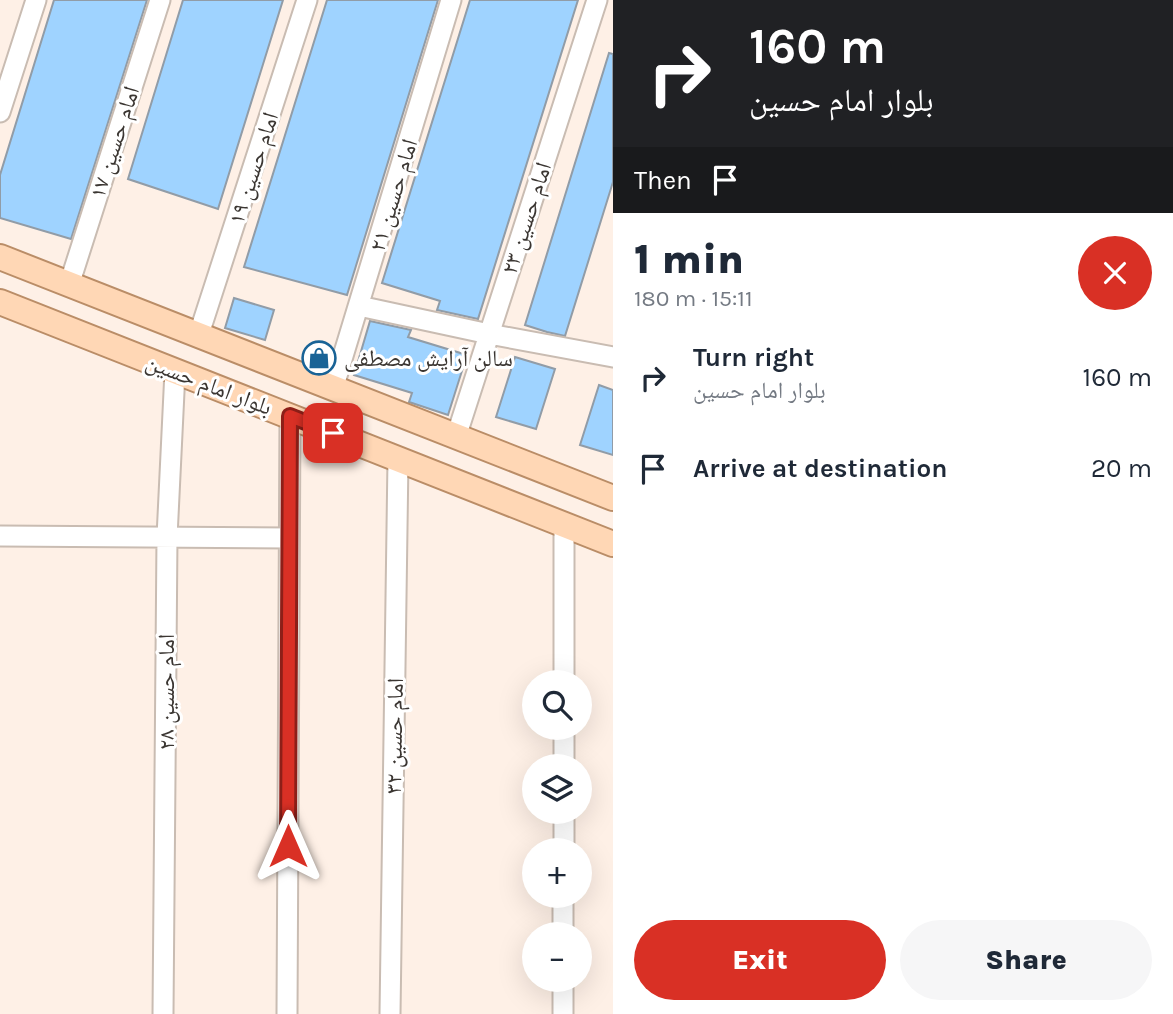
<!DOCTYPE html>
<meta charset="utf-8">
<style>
:root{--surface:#fff;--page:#f6f6f7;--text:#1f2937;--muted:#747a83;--accent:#d93025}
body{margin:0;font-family:Karla,"Noto Naskh Arabic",sans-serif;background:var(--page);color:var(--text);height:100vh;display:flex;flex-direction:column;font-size:26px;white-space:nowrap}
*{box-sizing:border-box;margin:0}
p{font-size:23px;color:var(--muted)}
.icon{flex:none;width:38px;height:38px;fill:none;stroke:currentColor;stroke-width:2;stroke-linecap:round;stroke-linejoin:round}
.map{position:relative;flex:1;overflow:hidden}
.details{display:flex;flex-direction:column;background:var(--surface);width:560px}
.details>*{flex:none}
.banner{background:#202124;color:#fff;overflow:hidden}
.controls{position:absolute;left:522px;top:670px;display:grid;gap:14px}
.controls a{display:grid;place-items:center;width:70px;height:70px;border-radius:50%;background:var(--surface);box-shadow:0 7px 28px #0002;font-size:35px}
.pin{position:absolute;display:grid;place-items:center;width:60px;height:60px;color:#fff;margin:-30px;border-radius:14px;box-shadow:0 4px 10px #0006}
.me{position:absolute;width:77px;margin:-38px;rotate:0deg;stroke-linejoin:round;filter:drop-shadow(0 0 5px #0008)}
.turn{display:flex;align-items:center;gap:24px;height:147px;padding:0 21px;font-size:32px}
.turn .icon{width:91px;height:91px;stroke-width:2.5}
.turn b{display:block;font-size:49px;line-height:60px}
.then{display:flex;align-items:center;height:66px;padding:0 21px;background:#0003;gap:14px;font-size:26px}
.round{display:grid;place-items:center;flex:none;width:74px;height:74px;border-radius:37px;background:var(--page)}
.headline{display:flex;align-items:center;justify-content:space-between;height:119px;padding:0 21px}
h1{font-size:42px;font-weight:800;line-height:52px}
.button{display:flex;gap:14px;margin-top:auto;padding:14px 21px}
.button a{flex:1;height:80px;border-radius:42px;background:var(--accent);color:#fff;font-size:28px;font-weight:800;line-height:80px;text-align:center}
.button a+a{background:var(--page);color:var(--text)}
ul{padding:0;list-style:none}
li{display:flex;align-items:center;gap:21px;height:91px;padding:0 21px}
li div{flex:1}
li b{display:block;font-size:26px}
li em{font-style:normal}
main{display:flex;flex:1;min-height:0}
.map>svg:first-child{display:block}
</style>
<main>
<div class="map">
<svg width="613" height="1014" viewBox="0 0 613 1014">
<rect width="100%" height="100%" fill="#fef0e6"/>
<path fill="#9fd3ff" stroke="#919ca7" stroke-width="2" d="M 54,0 L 147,0 L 71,239 L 0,218 L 0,175 Z
M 183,0 L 283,0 L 218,209 L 128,179 Z
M 327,0 L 438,0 L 347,295 L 244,267 Z
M 470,0 L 578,0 L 478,319 L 437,310 L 440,301 L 382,283 Z
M 609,53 L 613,54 L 613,182 L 565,336 L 547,332 L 525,325 Z
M 234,298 L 274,310 L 265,340 L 225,328 Z
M 370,321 L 411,330 L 408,337 L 467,355 L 448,415 L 409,402 L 412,393 L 354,375 Z
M 515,357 L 555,369 L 536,429 L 496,417 Z
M 599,385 L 613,390 L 613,455 L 580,445 Z"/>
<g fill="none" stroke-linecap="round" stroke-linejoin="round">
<defs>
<path id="minor" d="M 0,112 L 36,0
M 69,285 L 160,0
M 359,306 L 489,334 L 613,357
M 198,337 L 307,0
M 333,389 L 451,0
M 456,437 L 597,0
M 0,536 L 289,538
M 564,682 L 564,524
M 564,766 L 564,728
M 564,850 L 564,812
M 563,934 L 563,896
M 163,1014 L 167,537 L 175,371
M 287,1014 L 290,416
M 390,1014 L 398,459
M 563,1014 L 563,980"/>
<path id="major" d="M 0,257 L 613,498
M 0,302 L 613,544"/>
</defs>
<use href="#minor" stroke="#c9bcb2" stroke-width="23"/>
<use href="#major" stroke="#ba8d67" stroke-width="28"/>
<use href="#minor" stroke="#fff" stroke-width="19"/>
<use href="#major" stroke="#ffd7b5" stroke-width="24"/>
</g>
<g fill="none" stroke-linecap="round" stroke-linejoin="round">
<defs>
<path id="route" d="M 288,846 L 290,416 L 333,433"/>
</defs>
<use href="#route" stroke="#8d1f18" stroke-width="18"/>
<use href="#route" stroke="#d93025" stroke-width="12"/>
</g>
<defs>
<symbol id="shop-ring" viewBox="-11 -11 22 22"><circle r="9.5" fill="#fff" stroke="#196396" stroke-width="1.5"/><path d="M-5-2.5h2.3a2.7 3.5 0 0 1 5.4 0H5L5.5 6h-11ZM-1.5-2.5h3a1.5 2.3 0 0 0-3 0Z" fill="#196396"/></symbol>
</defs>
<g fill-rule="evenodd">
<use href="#shop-ring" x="300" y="339" width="38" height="38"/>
</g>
<g text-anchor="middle" stroke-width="6" stroke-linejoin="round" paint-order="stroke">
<g font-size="23" fill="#3b3632" stroke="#fff">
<text transform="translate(114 142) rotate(-72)" y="8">امام حسین ۱۷</text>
<text transform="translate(253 168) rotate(-72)" y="8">امام حسین ۱۹</text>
<text transform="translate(393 195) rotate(-73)" y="8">امام حسین ۲۱</text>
<text transform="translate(526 218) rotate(-72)" y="8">امام حسین ۲۳</text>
<text transform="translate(209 384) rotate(21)" y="8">بلوار امام حسین</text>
<text transform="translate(166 692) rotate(-90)" y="8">امام حسین ۲۸</text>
<text transform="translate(394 736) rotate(-89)" y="8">امام حسین ۳۲</text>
</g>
<g font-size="23" fill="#3b3632" stroke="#fff" text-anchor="start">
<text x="344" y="366">سالن آرایش مصطفی</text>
</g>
</g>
</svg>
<div class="controls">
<a><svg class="icon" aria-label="search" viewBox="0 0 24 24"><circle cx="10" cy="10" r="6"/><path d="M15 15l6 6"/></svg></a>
<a><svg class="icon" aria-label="layers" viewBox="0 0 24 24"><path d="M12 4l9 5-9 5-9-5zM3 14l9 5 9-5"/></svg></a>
<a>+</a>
<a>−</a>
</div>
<div class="pin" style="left:333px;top:433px;background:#d93025"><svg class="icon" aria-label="arrive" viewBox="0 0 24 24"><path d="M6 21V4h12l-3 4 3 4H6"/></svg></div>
<svg class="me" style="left:288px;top:846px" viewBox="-20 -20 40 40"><path d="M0-17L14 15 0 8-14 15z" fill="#d93025" stroke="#fff" stroke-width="4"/></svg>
</div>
<section class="details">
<div class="banner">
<div class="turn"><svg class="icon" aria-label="right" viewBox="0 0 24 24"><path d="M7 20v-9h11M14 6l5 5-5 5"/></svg><div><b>160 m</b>بلوار امام حسین</div></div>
<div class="then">Then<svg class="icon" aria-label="arrive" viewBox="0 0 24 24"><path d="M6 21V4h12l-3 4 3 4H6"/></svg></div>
</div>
<div class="headline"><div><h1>1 min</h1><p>180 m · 15:11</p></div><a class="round" style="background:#d93025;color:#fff"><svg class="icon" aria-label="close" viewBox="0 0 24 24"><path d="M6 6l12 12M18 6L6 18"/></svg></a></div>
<ul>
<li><svg class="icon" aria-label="right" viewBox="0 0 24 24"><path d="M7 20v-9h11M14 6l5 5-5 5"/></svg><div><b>Turn right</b><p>بلوار امام حسین</p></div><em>160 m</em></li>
<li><svg class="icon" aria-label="arrive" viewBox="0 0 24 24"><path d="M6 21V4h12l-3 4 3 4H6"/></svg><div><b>Arrive at destination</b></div><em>20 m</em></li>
</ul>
<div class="button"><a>Exit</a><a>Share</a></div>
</section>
</main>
